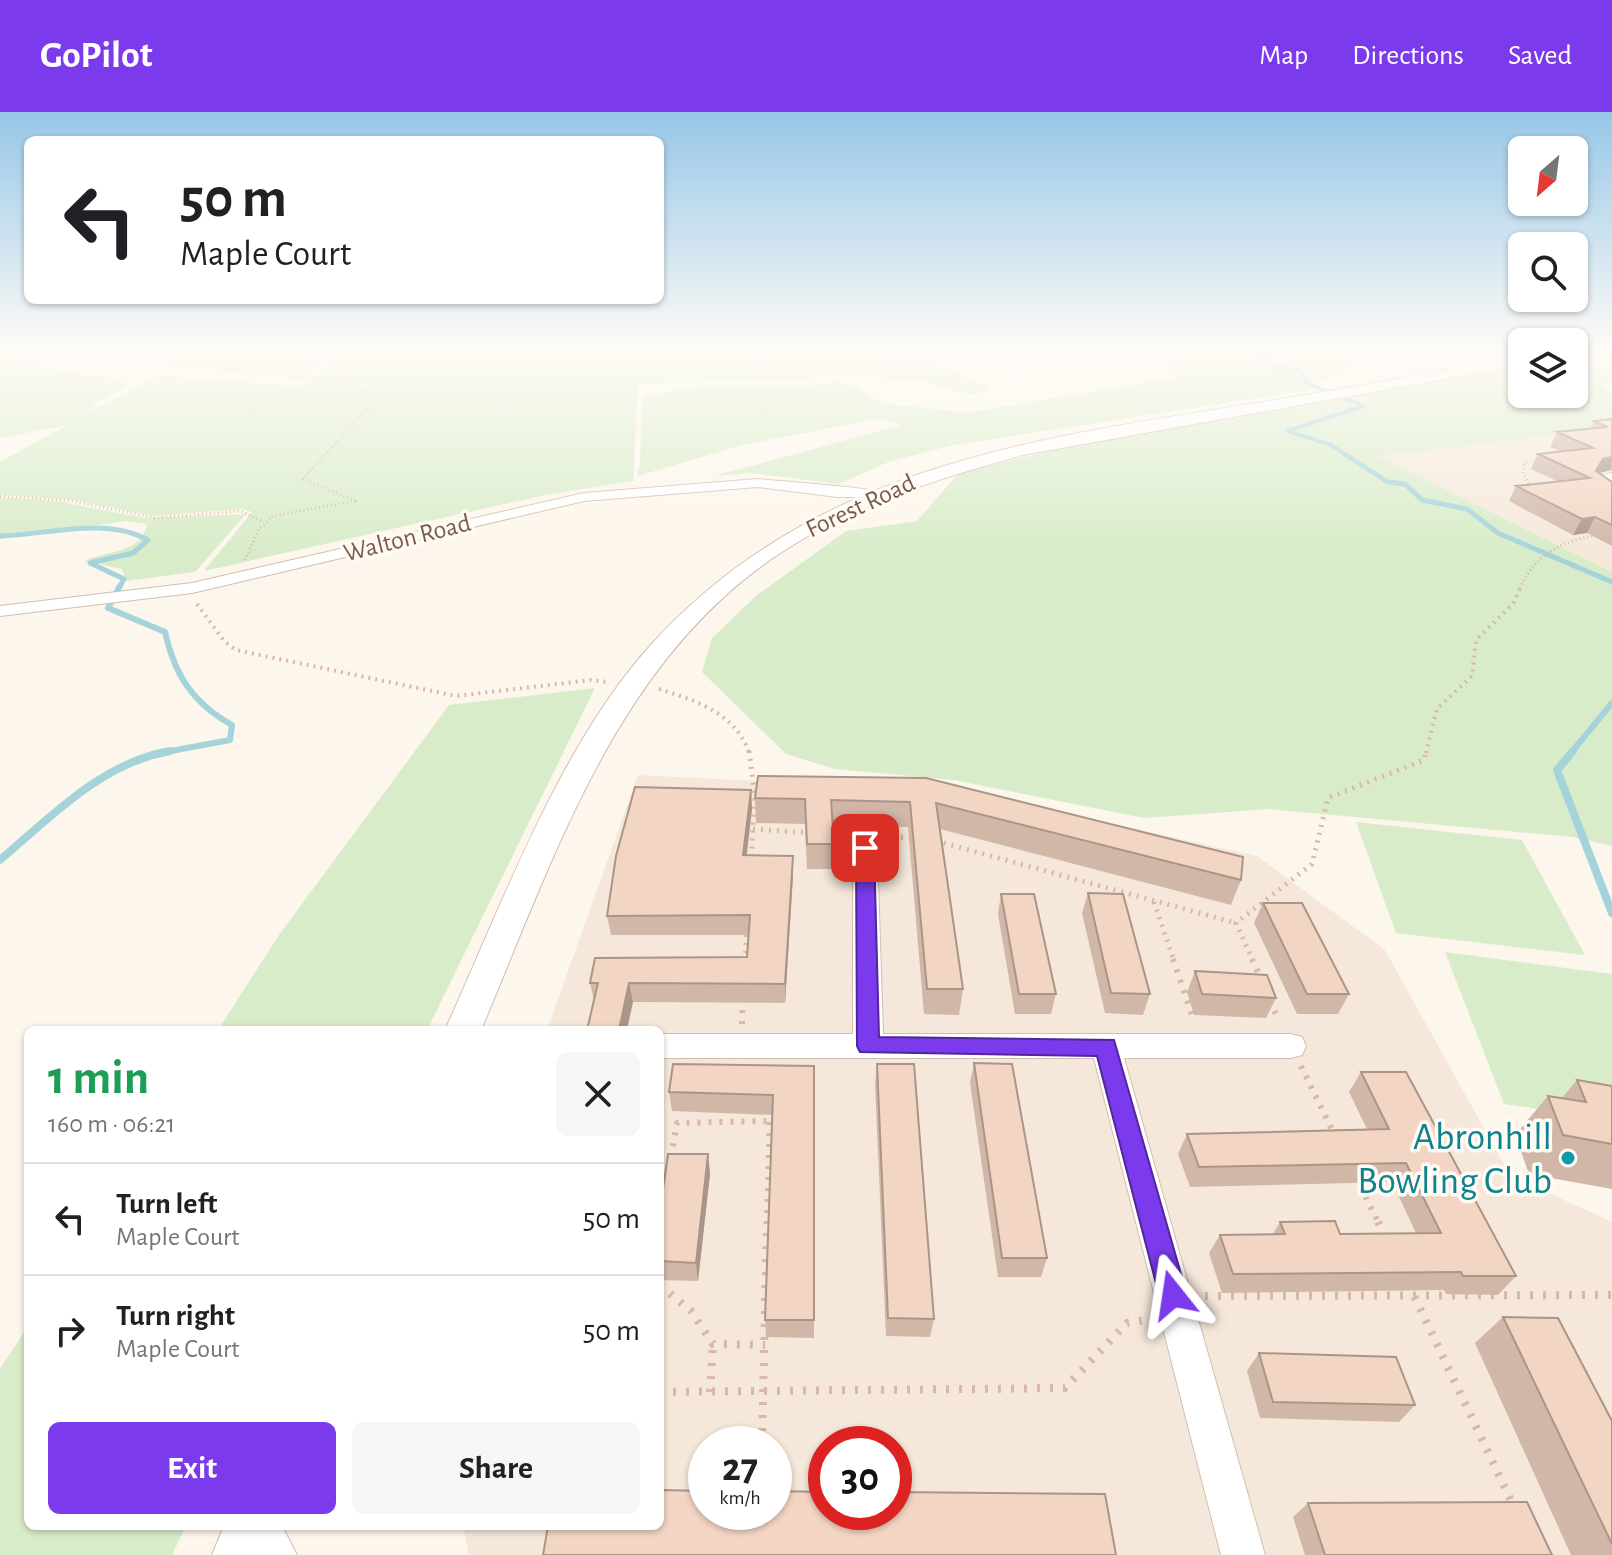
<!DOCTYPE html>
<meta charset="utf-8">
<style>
:root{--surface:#fff;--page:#f6f6f6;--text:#202124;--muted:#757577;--line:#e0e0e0;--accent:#7c3aed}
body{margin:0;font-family:"Alegreya Sans",sans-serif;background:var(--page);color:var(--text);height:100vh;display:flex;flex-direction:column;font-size:30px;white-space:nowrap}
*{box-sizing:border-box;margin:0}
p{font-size:26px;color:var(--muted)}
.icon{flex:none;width:44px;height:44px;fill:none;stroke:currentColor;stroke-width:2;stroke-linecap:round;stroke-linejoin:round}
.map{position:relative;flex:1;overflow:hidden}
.panel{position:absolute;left:24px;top:914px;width:640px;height:504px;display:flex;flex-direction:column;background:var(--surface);border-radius:12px;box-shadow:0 2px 6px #0004}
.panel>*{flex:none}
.banner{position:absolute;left:24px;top:24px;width:640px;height:168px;border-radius:12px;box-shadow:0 2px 6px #0004;background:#fff;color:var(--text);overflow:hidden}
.needle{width:52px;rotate:208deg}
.tools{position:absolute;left:1508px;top:24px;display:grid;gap:16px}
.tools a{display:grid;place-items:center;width:80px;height:80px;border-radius:12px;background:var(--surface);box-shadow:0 2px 6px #0004;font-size:40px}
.speed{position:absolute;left:688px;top:1314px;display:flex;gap:16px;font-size:40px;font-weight:700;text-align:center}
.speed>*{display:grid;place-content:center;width:104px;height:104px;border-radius:50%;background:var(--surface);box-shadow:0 2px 6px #0004;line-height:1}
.speed small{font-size:20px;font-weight:400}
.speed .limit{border:12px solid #d22;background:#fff;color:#111}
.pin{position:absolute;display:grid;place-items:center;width:68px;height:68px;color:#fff;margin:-34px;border-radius:16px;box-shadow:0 4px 12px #0006}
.me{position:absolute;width:88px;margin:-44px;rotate:345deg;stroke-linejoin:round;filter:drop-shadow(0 0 6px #0008)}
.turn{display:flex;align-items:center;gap:28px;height:168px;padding:0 24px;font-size:36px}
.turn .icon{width:104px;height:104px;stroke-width:2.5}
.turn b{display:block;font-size:56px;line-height:68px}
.round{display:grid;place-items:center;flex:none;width:84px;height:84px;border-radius:12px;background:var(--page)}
.head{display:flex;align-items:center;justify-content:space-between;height:136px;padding:0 24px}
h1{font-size:48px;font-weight:700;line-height:60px;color:#1e9e55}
.button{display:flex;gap:16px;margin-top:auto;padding:16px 24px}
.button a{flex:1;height:92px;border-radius:12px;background:var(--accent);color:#fff;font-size:32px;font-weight:700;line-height:92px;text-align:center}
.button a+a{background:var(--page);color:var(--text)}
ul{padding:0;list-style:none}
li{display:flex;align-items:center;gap:24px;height:112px;padding:0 24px;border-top:2px solid var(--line)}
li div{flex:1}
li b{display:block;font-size:30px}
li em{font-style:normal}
header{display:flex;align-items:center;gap:48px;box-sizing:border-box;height:112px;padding:0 40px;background:var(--accent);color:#fff}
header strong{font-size:38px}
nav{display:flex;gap:44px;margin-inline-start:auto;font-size:28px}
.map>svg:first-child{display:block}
</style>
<header>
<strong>GoPilot</strong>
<nav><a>Map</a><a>Directions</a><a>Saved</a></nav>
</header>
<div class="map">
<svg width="1612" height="1443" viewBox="0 0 1612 1443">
<rect width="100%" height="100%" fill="#fdf6ec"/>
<path fill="#f5e8da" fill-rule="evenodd" d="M 1612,316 L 1612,460 L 1376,343 L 1516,326 Z
M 638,663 L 967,679 L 1257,744 L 1385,838 L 1510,1063 L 1612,1110 L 1612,1443 L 469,1443 L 463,1414 L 660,1414 L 660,918 L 547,918 ZM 706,1332 L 774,1332 L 774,1400 L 706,1400 ZM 826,1332 L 894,1332 L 894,1400 L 826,1400 Z"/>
<path fill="#d8ecc9" d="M 0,240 C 23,249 54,257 73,261 C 90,265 108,263 125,270 L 127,275 L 94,291 L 96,293 L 90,299 L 159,264 L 302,274 L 349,240 L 919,240 L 881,244 L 900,253 L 935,240 L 954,240 L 957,246 L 933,254 C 954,257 963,267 984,273 L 987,280 L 969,282 L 921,268 L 833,262 L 805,267 L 638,272 L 633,369 L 545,383 L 204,459 L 252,400 L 242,397 L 153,404 L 73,388 L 0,383 L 0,350 L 67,313 L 0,326 Z
M 123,240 L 332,240 L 336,241 L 302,267 L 107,247 Z
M 1214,240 L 1347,240 L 1357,254 L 1311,271 L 1322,276 L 953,333 L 888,350 L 839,372 L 751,361 L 714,364 L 902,313 L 882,307 L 870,308 L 743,333 L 637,364 L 640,354 L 642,284 L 714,273 L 797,275 L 838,270 L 850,272 L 881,291 L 966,301 L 1203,261 L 1169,262 L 1163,251 L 1224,245 Z
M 1574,252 L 1612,262 L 1612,269 L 1601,275 L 1612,280 L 1612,316 L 1378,344 L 1612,460 L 1612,734 L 1573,725 L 1268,697 L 1144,706 L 954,668 L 835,657 L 786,642 L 702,560 L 712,526 L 757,483 L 846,419 L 917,409 L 959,361 L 1075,333 L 1522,254 L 1522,282 L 1574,282 Z
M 0,385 L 56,389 L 144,406 L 246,402 L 195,460 L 126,469 L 122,457 L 84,449 C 105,439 143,441 147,412 L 126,409 L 0,427 Z
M 595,576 L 427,918 L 218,918 L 279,823 L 449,593 Z
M 1356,710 L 1522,728 L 1585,843 L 1396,821 Z
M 1445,840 L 1612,862 L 1612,1008 L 1504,992 Z
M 28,1214 L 28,1414 L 186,1414 L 172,1443 L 0,1443 L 0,1257 Z"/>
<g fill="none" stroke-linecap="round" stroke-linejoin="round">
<path stroke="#a5d3da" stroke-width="4" d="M 1246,240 L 1268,247 L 1275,256 L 1297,257 L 1307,266 L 1305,270 L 1364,294 L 1287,319 L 1331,333 L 1349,345"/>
<path stroke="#a5d3da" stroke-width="5" d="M 1346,343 L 1388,370 L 1405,372 L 1422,388 L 1467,397 L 1498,421 L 1612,470
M 0,424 C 47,423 105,404 148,428 L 133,441 L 90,451 L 124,467 L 119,476"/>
<path stroke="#a5d3da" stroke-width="6" d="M 120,474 L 108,496 L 165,520 C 175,564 193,591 232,613 L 230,628 L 160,641
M 1571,641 L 1612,591"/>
<path stroke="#a5d3da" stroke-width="8" d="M 1573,639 L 1557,658 L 1612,801
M 0,748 C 51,705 101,651 170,639"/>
<defs>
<path id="minor" d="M 1387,240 L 1402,240 L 1481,257 L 1475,260 L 1434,255 Z
M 1612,361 L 1612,369 L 1606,373 L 1612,378 L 1612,389 L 1591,374 L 1598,364 Z
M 758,367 C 776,369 878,376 884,381 L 877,385 L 837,385 L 758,375 L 584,389 L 192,481 L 0,504 L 0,494 L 192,471 L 584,381 Z
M 865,728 L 874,730 L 877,736 L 883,922 L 1291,922 L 1302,925 L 1306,934 L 1302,943 L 1291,946 L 1124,946 L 1265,1443 L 1221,1443 L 1094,946 L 660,946 L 660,922 L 853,922 L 853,736 L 856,730 Z
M 237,1414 L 282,1414 L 297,1443 L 251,1443 Z"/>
<path id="tertiary" d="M 1574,240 L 1583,240 L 1574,244 Z
M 1522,245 L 1522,253 L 1023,343 C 943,365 864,389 793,433 C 620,538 556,741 481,918 L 445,918 C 501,795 558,637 649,535 C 811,355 1030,327 1256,291 C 1345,277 1433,260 1522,245 Z
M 224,1414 L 278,1414 L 266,1443 L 212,1443 Z"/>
</defs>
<use href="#minor" stroke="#d1beb0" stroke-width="2"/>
<use href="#tertiary" stroke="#d1beb0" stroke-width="2"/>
<path stroke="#d9b8a5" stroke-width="3" stroke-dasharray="1 3" stroke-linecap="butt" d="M 1587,253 L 1612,259
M 1531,375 L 1523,362 L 1524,353 L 1540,346
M 0,384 L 71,389 L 155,406 L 241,399 L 263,410
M 245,448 L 259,417 L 273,404 L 355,389 L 303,367 L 379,284 L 337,269 L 352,250 L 366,240
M 1520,476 C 1535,442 1560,431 1594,423"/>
<path stroke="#d9b8a5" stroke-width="4" stroke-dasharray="2 5" stroke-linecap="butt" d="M 197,492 L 224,529 L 236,538 L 456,584 L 591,568 L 607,570
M 659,577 C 696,589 736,601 749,641
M 1426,641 L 1437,597 L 1472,564 L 1476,528 L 1513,492 L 1521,474"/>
<path stroke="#d9b8a5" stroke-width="5" stroke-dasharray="2 6" stroke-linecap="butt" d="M 749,639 L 755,684 L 751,748
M 753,717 L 811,721
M 885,725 L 914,726
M 936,729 L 1236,811
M 1154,790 L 1174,849
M 745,849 L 747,818
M 1253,849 L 1236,811 L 1312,752 L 1328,686 L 1424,648 L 1426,639"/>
<path stroke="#d9b8a5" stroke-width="6" stroke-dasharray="3 8" stroke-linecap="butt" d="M 1173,847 L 1194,909
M 1252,847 L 1262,869
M 745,852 L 745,847
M 1270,889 L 1279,909
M 742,912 L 743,886
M 1301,954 L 1335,1024
M 671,1045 L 677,1011 L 770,1009
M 1356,1065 L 1379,1112
M 767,1112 L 770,1000"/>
<path stroke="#d9b8a5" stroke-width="8" stroke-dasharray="3 10" stroke-linecap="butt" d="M 1378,1110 L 1385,1124
M 660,1173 L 691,1199 L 713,1232 L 765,1233
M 1409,1173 L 1514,1395
M 1205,1184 L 1612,1183
M 660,1280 L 1065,1276 L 1127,1211 L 1151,1207
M 710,1280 L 713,1232
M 762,1332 L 767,1110"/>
<use href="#minor" fill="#fff" fill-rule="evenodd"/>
<use href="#tertiary" fill="#fff" fill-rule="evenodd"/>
</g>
<path fill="#d1b7a8" d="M 1612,307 L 1612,360 L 1611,358 L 1599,361 L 1612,370 L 1612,434 L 1587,421 L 1573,423 L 1509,389 L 1516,374 L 1557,369 L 1531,357 L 1538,342 L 1560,339 L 1550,335 L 1557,320 L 1590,317 L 1594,309 Z
M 926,666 L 1241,768 L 1231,793 L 940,717 L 963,877 L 959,903 L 924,902 L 908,715 L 833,713 L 833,757 L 807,757 L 805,712 L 756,711 L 755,686 Z
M 751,678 L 752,697 L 747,743 L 793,763 L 785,891 L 633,890 L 594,889 L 590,871 L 747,845 L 749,823 L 611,823 L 607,804 Z
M 1088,781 L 1150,882 L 1143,903 L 1105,901 L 1082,801 Z
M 1001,782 L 1056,882 L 1051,902 L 1015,902 L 998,802 Z
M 1263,791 L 1349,882 L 1338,902 L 1297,902 L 1254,811 Z
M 1195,859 L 1276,886 L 1266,906 L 1194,903 L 1187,880 Z
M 974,951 L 1047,1146 L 1041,1165 L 998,1165 L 970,971 Z
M 877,952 L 934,1207 L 930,1225 L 886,1224 L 875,972 Z
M 814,954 L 814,1226 L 766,1225 L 765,1208 L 772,1003 L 672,999 L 669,980 Z
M 1361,960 L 1516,1164 L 1498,1183 L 1446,1182 L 1444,1178 L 1222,1181 L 1209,1141 L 1220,1123 L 1273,1122 L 1280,1110 L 1340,1122 L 1416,1121 L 1392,1070 L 1190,1075 L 1178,1042 L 1187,1022 L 1367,1017 L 1349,980 Z
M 1577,968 L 1612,974 L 1612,1077 L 1529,1062 L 1515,1023 L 1548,984 L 1562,986 Z
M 708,1042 L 710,1062 L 698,1169 L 660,1168 L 660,1098 Z
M 1503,1205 L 1612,1309 L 1612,1443 L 1571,1443 L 1475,1231 Z
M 1259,1241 L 1415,1293 L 1399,1310 L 1260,1306 L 1247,1259 Z
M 1308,1391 L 1552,1443 L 1305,1443 L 1293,1405 Z"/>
<path fill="#aa9588" d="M 1612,345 L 1611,358 L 1596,362 L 1588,374 L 1603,347 Z
M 1595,405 L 1587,421 L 1573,423 L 1582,407 Z
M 751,678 L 752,697 L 744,762 L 743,743 Z
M 793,744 L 793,763 L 785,891 L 785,872 Z
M 629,871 L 633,890 L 627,918 L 619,918 Z
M 708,1042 L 710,1062 L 698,1169 L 696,1151 Z"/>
<path fill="#f3d5c3" stroke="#aa9588" stroke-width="2" d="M 1612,307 L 1612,345 L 1603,347 L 1596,359 L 1612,370 L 1612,413 L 1595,405 L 1582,407 L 1516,374 L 1590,366 L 1538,342 L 1593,336 L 1557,320 L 1608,315 L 1594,309 Z
M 758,664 L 926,666 L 1243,745 L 1241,768 L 936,691 L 963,877 L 927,877 L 910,690 L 831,688 L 834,732 L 807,732 L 805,687 L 755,686 Z
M 635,675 L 751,678 L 743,743 L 793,744 L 785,872 L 629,871 L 619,918 L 587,918 L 598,871 L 590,871 L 595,846 L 747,845 L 750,803 L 607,804 L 616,744 Z
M 1088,781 L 1123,782 L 1150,882 L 1111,881 Z
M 1001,782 L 1034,782 L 1056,882 L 1019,882 Z
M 1263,791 L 1302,791 L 1349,882 L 1307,882 Z
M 1195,859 L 1267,863 L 1276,886 L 1202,882 Z
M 974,951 L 1012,952 L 1047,1146 L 1002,1146 Z
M 673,952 L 814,954 L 814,1208 L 765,1208 L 773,983 L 669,980 Z
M 877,952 L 914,952 L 934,1207 L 888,1206 Z
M 1361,960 L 1406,960 L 1516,1164 L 1463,1164 L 1461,1160 L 1233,1162 L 1220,1123 L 1285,1122 L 1280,1110 L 1335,1109 L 1340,1122 L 1441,1121 L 1406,1051 L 1199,1055 L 1187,1022 L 1389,1017 Z
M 1577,968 L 1612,974 L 1612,1032 L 1563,1023 L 1548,984 L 1586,990 Z
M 668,1042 L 708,1042 L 696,1151 L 660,1149 L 660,1098 Z
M 1503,1205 L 1558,1206 L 1612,1309 L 1612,1432 Z
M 1259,1241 L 1396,1245 L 1415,1293 L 1273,1290 Z
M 660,1378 L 706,1379 L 706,1400 L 774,1400 L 774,1379 L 826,1380 L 826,1400 L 894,1400 L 894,1380 L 1105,1382 L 1116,1443 L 543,1443 L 548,1414 L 660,1414 Z
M 1527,1390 L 1552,1443 L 1325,1443 L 1308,1391 Z"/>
<linearGradient id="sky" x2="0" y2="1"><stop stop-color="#97c7e8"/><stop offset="0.54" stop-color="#fefbf6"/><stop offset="1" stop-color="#fefbf6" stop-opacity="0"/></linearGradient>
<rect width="1612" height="442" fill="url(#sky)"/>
<path fill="#7c3aed" stroke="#51269a" stroke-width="2" d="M 865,730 L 874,736 L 879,925 L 1114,928 L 1187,1183 L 1183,1193 L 1173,1197 L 1163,1193 L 1159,1183 L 1097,944 L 860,940 L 857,934 L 856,736 Z"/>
<circle fill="#0f9aa8" stroke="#fffaf3" stroke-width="3" cx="1568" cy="1046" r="8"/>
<g text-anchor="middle" stroke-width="7" stroke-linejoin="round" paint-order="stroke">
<g font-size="26" fill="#7a5c4d" stroke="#fffaf3">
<text transform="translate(860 393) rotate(-25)" y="9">Forest Road</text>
<text transform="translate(407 425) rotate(-14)" y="9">Walton Road</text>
</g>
<g font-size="38" fill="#0d838f" stroke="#fffaf3" text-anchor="end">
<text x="1552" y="1037">Abronhill<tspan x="1552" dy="44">Bowling Club</tspan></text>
</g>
</g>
</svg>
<div class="tools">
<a><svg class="needle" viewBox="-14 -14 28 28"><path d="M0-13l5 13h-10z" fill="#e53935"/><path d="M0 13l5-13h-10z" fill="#757577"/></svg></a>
<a><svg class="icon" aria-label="search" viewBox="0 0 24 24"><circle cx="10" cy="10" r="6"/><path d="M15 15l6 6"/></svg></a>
<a><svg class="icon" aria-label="layers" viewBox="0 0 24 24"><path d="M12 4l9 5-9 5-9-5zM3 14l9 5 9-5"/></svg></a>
</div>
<div class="speed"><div>27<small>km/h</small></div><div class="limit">30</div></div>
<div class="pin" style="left:865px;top:736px;background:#d93025"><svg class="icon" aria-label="arrive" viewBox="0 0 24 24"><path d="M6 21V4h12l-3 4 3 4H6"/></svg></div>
<svg class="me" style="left:1173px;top:1183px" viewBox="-20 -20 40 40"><path d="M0-17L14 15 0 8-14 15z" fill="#7c3aed" stroke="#fff" stroke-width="4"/></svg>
<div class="banner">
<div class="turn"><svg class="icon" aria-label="left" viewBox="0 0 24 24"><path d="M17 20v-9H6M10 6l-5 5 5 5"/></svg><div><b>50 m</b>Maple Court</div></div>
</div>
<section class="panel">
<div class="head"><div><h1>1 min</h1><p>160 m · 06:21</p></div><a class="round"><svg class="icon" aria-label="close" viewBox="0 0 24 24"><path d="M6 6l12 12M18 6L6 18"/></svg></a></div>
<ul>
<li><svg class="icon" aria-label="left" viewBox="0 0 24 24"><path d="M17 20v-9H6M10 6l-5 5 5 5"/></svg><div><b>Turn left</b><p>Maple Court</p></div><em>50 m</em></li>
<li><svg class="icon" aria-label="right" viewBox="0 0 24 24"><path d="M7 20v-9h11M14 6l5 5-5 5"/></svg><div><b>Turn right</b><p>Maple Court</p></div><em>50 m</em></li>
</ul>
<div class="button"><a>Exit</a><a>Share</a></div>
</section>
</div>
